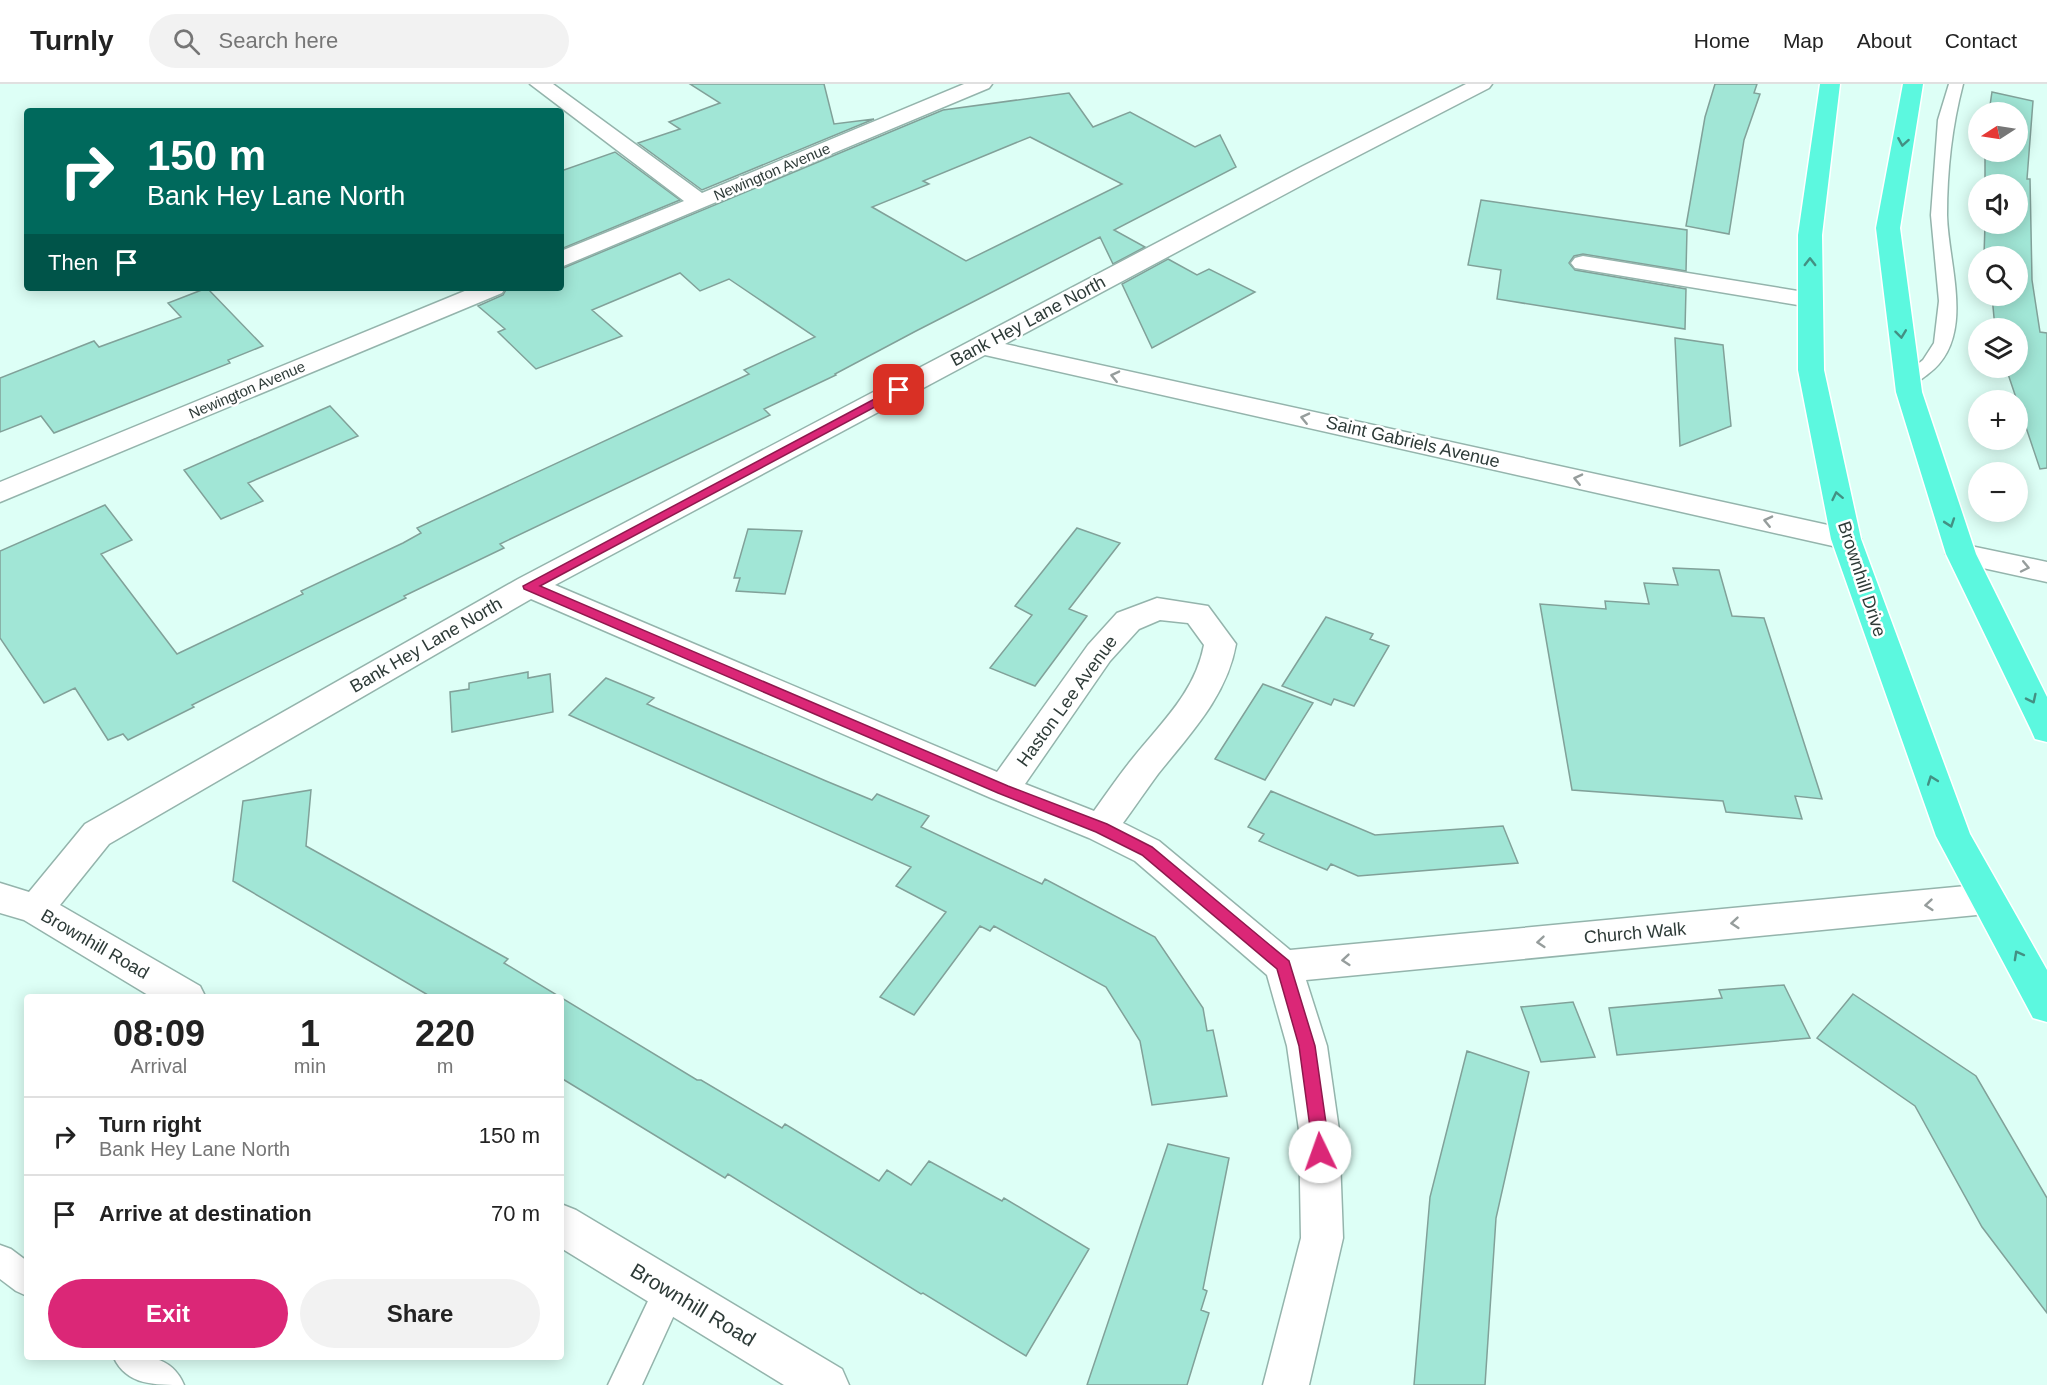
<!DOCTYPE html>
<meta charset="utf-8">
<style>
:root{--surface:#fff;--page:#f2f2f2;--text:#222;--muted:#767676;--line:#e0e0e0;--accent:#db2777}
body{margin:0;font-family:Arial,sans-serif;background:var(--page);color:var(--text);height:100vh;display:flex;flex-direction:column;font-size:22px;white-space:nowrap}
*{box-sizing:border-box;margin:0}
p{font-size:20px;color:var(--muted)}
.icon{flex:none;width:33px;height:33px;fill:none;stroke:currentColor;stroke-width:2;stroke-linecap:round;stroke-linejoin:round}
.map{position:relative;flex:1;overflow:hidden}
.sheet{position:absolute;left:24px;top:910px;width:540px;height:366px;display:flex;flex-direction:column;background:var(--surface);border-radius:6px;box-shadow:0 3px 15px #0003}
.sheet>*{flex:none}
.top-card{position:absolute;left:24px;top:24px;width:540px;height:183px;border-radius:6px;box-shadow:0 3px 15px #0003;background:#00695c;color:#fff;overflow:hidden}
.needle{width:39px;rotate:258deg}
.fabs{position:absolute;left:1968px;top:18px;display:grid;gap:12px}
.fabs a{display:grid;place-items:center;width:60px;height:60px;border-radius:50%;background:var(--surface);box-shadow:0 3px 15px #0003;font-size:30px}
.pin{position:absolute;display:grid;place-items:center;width:51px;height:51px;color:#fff;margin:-26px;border-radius:12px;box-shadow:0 3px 9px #0006}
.me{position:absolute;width:66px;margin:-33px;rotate:357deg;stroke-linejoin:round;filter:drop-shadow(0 0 4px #0008)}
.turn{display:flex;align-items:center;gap:21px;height:126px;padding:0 24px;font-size:27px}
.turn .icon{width:78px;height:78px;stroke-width:2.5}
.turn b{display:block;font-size:42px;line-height:51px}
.then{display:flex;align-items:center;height:57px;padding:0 24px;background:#0003;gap:12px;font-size:22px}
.eta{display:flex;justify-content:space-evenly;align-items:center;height:102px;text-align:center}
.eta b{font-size:36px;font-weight:600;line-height:42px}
.primary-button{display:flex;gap:12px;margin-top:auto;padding:12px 24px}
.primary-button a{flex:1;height:69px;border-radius:36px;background:var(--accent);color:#fff;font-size:24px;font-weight:600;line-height:69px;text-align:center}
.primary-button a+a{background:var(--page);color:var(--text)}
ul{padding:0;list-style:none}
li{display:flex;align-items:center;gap:18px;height:78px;padding:0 24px;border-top:2px solid var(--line)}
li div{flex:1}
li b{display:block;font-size:22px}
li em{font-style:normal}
header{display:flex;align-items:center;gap:36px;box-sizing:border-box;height:84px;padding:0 30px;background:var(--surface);border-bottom:2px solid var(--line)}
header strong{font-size:28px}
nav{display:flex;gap:33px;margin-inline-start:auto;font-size:21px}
.search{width:420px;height:54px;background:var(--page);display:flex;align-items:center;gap:15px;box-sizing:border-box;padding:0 21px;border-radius:33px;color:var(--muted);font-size:22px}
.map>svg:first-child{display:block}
</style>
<header>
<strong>Turnly</strong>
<div class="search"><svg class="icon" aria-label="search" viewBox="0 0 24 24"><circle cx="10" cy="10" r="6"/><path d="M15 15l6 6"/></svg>Search here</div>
<nav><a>Home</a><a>Map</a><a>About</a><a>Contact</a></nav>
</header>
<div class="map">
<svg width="2047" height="1301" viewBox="0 0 2047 1301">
<rect width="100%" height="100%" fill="#ddfff6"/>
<path fill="#a1e6d6" stroke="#81a199" stroke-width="1.5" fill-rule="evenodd" d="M 690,0 L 824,0 L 834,40 L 874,35 L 702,106 L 638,59 L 680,45 L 669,38 L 720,19 Z
M 1715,0 L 1757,0 L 1754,9 L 1760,10 L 1744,56 L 1729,150 L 1686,142 L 1705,33 Z
M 1992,8 L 2033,17 L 2027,95 L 2030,95 L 2032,196 L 2040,248 L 2047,249 L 2047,384 L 2040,385 L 2006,284 L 2018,284 L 2018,244 L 1995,244 L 1992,212 L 2018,212 L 2018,172 L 1984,172 L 1985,140 L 2018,140 L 2018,100 L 1985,100 L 1985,68 L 2018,68 L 2018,28 L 1989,28 Z
M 1069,9 L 1093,43 L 1130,28 L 1195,63 L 1220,51 L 1236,83 L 1114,146 L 1145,163 L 1113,180 L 1100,153 L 916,247 L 835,290 L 836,291 L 764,325 L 770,331 L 500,460 L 504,464 L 404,512 L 406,514 L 192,621 L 194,623 L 128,656 L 123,650 L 108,656 L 75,604 L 44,619 L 0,554 L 0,467 L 105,421 L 132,456 L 101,470 L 177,570 L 303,510 L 301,507 L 403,459 L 421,449 L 417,444 L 749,290 L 744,286 L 815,253 L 729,195 L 700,207 L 680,189 L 592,226 L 622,252 L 536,285 L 498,248 L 505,245 L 478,222 L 503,211 L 507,204 L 561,204 L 561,185 L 943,26 ZM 1030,53 L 1122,100 L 966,177 L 872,123 L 929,100 L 923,97 Z
M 615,68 L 680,116 L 561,165 L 561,87 Z
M 1481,116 L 1687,146 L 1686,187 L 1583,170 L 1574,172 L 1569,179 L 1575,186 L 1686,205 L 1685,245 L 1497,215 L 1501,186 L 1468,181 Z
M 1168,175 L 1197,191 L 1209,185 L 1255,208 L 1152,264 L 1122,200 Z
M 207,204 L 263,262 L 228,276 L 230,279 L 54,349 L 41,332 L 0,348 L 0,294 L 94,257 L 99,263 L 181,233 L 168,219 Z
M 1675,254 L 1723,261 L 1731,342 L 1680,362 Z
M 330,322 L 358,352 L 248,399 L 263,417 L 221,435 L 184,386 Z
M 1077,444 L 1120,459 L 1069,525 L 1087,532 L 1035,602 L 990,584 L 1032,531 L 1015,522 Z
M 748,445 L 802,447 L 785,510 L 736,507 L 740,494 L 734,494 Z
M 1673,484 L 1719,486 L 1732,532 L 1764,534 L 1822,715 L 1795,712 L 1802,735 L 1726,728 L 1723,717 L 1572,706 L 1540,520 L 1606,525 L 1605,517 L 1649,520 L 1644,499 L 1678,501 Z
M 1326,533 L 1373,550 L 1370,555 L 1389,562 L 1354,622 L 1334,615 L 1331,621 L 1282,602 Z
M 528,588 L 528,594 L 550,590 L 553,628 L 452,648 L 450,608 L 469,605 L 469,599 Z
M 606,594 L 654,614 L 647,620 L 826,697 L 872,716 L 877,710 L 929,732 L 921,743 L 1042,800 L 1045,795 L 1155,853 L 1203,924 L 1207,947 L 1213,946 L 1227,1012 L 1152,1021 L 1140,957 L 1106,903 L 994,842 L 990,847 L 980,842 L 914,931 L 880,913 L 946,828 L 896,802 L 911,783 L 569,631 Z
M 1263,600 L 1313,619 L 1265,696 L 1215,675 Z
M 311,706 L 306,762 L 508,875 L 504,879 L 697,996 L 701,996 L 782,1044 L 785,1040 L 879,1097 L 887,1086 L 911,1101 L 929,1077 L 1002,1117 L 1004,1114 L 1089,1165 L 1026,1272 L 923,1209 L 921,1210 L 728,1090 L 725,1094 L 561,994 L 561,914 L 433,914 L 233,797 L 243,717 Z
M 1271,707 L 1375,751 L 1503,742 L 1518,779 L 1358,792 L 1331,780 L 1327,786 L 1259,757 L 1264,750 L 1248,743 Z
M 1784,901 L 1810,954 L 1617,971 L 1609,924 L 1722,914 L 1719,906 Z
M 1853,910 L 1976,992 L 2047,1114 L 2047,1229 L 1982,1143 L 1915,1022 L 1817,954 Z
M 1573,918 L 1595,973 L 1541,978 L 1521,923 Z
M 1467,967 L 1529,988 L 1496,1134 L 1485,1301 L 1414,1301 L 1430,1113 Z
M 1168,1060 L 1229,1074 L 1203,1205 L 1207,1207 L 1201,1226 L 1209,1229 L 1187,1301 L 1087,1301 Z"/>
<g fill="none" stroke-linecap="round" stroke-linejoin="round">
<defs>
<path id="service" d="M 1949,0 L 1963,0 C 1952,42 1947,87 1947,131 C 1948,181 1977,254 1928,290 C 1919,297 1912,304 1900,301 L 1897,297 L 1923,276 L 1934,259 L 1939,217 L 1931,131 L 1938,36 Z
M 0,1161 L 11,1165 L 27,1177 L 27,1212 L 16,1207 L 0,1195 Z
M 669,1191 L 680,1196 L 685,1207 L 642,1301 L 608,1301 L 658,1196 Z
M 114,1274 C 142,1271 171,1270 184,1301 C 154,1301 127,1301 114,1274 Z"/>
<path id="minor" d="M 530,0 L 553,0 L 702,109 L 964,0 L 992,0 L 989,4 L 561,183 L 561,167 L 684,117 Z
M 1466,0 L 1492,0 L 1489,4 L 1317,93 L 1005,260 L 1846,445 L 1856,448 L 1861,455 L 1856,462 L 1846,465 L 985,271 L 555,501 L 997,688 L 1088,561 L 1117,529 L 1157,514 L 1208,522 L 1236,560 C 1227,612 1190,650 1158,690 C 1146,706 1135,723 1123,739 L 1159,757 L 1290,866 L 1987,800 L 2000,805 L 2005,815 L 2000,825 L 1987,830 L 1306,896 L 1327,962 L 1339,1046 L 1343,1154 L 1309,1301 L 1263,1301 L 1301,1154 L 1299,1046 L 1287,962 L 1267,891 L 1135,777 L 1089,754 L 991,714 L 531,515 L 109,760 L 60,821 L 200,902 L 206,914 L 153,914 L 24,836 L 0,829 L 0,799 L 29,808 L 85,740 L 518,495 L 1301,83 ZM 1160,536 L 1188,539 L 1204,561 C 1195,608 1162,638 1133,674 C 1119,691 1107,709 1094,727 L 1025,700 L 1110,577 L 1139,545 Z
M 1583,172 L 1810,209 L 1819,211 L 1822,216 L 1819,221 L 1810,223 L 1575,184 L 1571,179 L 1575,174 Z
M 472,204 L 505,204 L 502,209 L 0,418 L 0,398 Z
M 1961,460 L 2047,478 L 2047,498 L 1951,477 L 1946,470 L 1951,463 Z
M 561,1120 L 576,1126 L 842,1285 L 849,1301 L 784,1301 L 561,1164 Z"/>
<path id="trunk" d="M 1820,0 L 1840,0 L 1822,151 L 1824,286 L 1861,455 L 1970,750 L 2047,886 L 2047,938 L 2033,934 L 1936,752 L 1831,455 L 1798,286 L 1798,151 Z
M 1903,0 L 1923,0 L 1900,144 L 1922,308 L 1976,470 L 2047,613 L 2047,658 L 2035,655 L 2031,646 L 1946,470 L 1896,308 L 1876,144 Z"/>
</defs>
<use href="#service" stroke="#94b4ac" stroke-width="3"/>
<use href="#minor" stroke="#94b4ac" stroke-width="3"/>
<use href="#trunk" stroke="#fff" stroke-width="3"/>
<use href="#service" fill="#fff" fill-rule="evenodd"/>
<use href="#minor" fill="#fff" fill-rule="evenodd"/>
<use href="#trunk" fill="#5cf8df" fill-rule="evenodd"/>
</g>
<defs><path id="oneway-chevron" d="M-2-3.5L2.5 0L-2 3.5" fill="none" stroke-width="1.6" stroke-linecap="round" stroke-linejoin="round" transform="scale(1.5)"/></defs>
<g stroke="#439083">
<use href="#oneway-chevron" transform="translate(1903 58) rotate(100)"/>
<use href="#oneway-chevron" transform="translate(1810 178) rotate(-90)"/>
<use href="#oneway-chevron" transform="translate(1901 250) rotate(83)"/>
<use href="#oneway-chevron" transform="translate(1837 412) rotate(-102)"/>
<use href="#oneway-chevron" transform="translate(1950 439) rotate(71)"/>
<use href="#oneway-chevron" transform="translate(2032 615) rotate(64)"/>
<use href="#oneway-chevron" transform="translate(1932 696) rotate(-110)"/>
<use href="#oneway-chevron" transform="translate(2018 871) rotate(-119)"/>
</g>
<g stroke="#969d9c">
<use href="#oneway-chevron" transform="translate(1115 292) rotate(-167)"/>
<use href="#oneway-chevron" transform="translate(1305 334) rotate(-167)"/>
<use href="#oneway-chevron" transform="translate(1578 395) rotate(-167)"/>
<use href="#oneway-chevron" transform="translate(1768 437) rotate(-167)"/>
<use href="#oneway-chevron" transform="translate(2025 483) rotate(12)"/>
<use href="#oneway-chevron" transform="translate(1929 821) rotate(175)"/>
<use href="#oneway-chevron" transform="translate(1735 839) rotate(175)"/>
<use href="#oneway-chevron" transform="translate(1541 858) rotate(175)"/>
<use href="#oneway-chevron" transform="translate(1346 876) rotate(175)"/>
</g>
<path fill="#db2777" stroke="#8e194d" stroke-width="1.5" d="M 899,302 L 904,306 L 903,308 L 540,502 L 1008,702 L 1107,740 L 1152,763 L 1289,877 L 1315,962 L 1327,1046 L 1328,1068 L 1326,1073 L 1320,1076 L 1314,1073 L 1299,962 L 1277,885 L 1142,771 L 1096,748 L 998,709 L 524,505 L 523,502 Z"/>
<g text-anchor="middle" stroke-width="5" stroke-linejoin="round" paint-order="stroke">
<g font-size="15" fill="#2e3b38" stroke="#fff">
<text transform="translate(772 88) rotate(-23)" y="5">Newington Avenue</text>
<text transform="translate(247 306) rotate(-23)" y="5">Newington Avenue</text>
</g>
<g font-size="18" fill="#2e3b38" stroke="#fff">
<text transform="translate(1028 237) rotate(-28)" y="6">Bank Hey Lane North</text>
<text transform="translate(1413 358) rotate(13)" y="6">Saint Gabriels Avenue</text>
<text transform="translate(1862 495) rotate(72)" y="6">Brownhill Drive</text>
<text transform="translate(426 561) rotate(-30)" y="6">Bank Hey Lane North</text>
<text transform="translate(1067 617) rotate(-54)" y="6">Haston Lee Avenue</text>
<text transform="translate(1635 849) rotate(-5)" y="6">Church Walk</text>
<text transform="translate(95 860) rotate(30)" y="6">Brownhill Road</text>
</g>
<g font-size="21" fill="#2e3b38" stroke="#fff">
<text transform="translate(693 1221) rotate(31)" y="7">Brownhill Road</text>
</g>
</g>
</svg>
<div class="fabs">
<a><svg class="needle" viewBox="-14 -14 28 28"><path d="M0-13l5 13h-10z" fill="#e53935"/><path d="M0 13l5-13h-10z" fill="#767676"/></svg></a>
<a><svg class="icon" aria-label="sound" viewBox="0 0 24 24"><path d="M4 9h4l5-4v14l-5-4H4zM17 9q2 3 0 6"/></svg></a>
<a><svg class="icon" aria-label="search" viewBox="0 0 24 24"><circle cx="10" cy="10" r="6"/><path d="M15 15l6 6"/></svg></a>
<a><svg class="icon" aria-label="layers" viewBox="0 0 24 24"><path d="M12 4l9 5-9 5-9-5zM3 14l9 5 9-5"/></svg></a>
<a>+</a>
<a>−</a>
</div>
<div class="pin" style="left:899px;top:306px;background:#d93025"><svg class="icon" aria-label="arrive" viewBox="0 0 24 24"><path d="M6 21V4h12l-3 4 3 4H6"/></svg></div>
<svg class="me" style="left:1320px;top:1068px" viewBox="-20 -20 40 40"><circle r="19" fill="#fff"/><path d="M0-13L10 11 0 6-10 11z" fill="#db2777"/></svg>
<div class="top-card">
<div class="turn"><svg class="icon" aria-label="right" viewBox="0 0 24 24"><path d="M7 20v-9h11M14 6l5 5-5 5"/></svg><div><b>150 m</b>Bank Hey Lane North</div></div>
<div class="then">Then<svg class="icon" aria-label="arrive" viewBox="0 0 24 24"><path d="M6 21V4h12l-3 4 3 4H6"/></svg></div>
</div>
<section class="sheet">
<div class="eta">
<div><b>08:09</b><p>Arrival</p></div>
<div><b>1</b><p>min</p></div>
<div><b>220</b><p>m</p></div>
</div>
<ul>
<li><svg class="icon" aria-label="right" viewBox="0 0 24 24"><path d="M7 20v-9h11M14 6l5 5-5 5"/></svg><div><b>Turn right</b><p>Bank Hey Lane North</p></div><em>150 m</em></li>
<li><svg class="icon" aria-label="arrive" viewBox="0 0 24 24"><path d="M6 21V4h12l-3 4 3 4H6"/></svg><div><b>Arrive at destination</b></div><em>70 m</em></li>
</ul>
<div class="primary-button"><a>Exit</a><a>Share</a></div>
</section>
</div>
